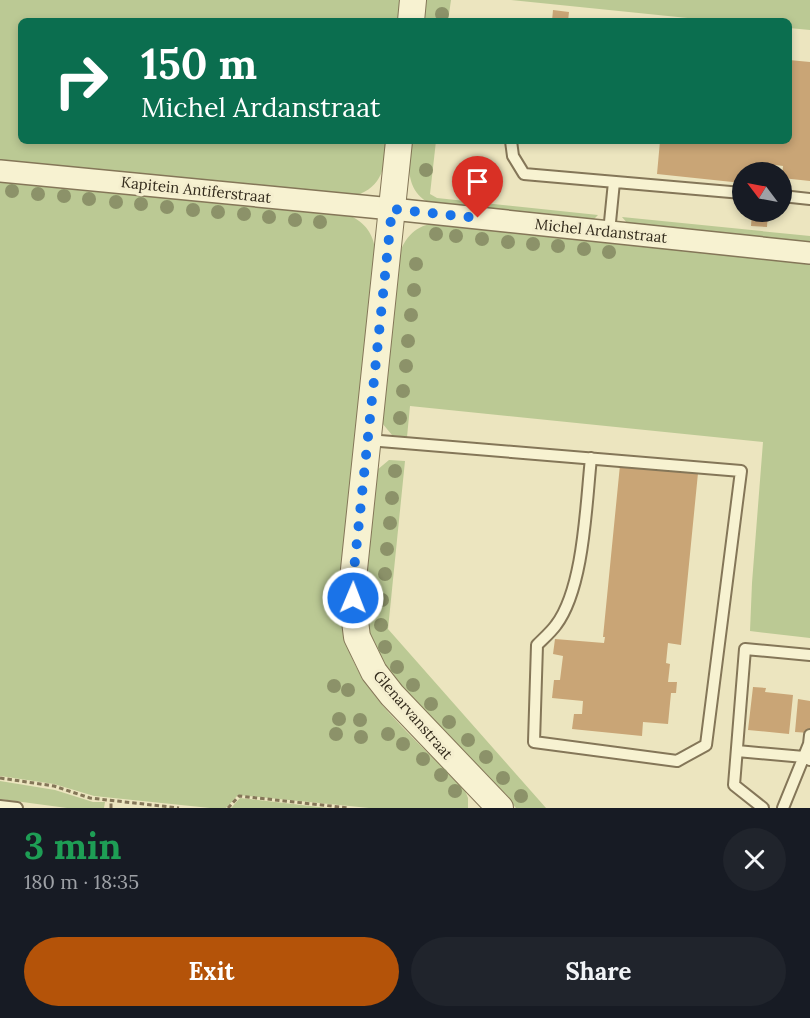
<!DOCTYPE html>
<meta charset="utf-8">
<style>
:root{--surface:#171b24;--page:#20242c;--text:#f1f3f6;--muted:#9ea1a6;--accent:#b45309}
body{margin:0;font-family:Lora,serif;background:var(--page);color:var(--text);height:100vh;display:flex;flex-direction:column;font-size:22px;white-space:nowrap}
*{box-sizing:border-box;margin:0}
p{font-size:20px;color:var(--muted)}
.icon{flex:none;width:33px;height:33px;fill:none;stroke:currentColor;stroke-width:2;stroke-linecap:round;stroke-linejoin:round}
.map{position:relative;height:808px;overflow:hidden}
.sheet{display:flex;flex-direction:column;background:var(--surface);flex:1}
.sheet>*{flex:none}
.hud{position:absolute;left:18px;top:18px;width:774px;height:126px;border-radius:9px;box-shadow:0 3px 9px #0003;background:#0b6e4f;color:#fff;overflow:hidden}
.needle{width:39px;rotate:302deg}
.fabs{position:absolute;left:732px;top:162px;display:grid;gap:12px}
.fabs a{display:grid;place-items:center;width:60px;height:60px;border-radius:50%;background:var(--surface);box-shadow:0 3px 9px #0003;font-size:30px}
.pin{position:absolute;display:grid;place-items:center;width:51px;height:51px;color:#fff;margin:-62px -26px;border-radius:50% 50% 50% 0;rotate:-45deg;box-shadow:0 0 6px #0007}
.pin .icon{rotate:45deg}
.me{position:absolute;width:66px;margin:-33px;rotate:1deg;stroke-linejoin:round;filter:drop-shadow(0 0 4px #0008)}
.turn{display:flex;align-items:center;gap:21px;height:126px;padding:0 24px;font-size:27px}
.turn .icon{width:78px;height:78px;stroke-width:2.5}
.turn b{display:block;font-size:42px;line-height:51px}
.round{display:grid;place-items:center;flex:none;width:63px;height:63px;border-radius:32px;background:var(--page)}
.head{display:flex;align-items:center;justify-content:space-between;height:102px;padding:0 24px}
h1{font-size:36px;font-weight:800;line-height:45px;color:#1e9e55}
.primary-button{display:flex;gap:12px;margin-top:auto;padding:12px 24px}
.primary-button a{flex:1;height:69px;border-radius:36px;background:var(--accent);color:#fff;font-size:24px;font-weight:800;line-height:69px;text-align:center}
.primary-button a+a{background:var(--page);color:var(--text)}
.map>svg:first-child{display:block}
</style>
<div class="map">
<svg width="810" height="808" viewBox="0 0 810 808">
<rect width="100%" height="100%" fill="#ece5bf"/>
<path fill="#bbc994" d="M 0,0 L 401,0 L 399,21 L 21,21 L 21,141 L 387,141 C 384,167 384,186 355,196 L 0,161 Z
M 425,0 L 451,0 L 448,21 L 426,21 L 424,16 Z
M 511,0 L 810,0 L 810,30 L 789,28 L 789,21 L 717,21 Z
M 410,141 L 436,141 L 430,194 L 437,198 L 598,215 L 593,220 L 433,205 C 405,193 408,166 410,141 Z
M 0,179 L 351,216 C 368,225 374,236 376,255 L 342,580 C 340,607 342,633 352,658 C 371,704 429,752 464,788 L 468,798 L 468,808 L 369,808 L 238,795 L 226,808 L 210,808 L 94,796 L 54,784 L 0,776 Z
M 622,217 L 810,236 L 810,244 L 628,224 Z
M 436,223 L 810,261 L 810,638 L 750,631 L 752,583 L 763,442 L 410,406 L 407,437 L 392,435 L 382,423 L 399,255 C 405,237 416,225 436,223 Z
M 389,460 L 405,461 L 388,629 L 546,808 L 516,808 L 396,684 L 372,644 L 367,626 L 365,586 L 377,470 Z
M 0,781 L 55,790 L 93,802 L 105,802 L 104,808 L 67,808 L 0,799 Z
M 240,798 L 328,808 L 231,808 Z"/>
<path fill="#c9a576" d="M 553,10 L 569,12 L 568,21 L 552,21 Z
M 789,60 L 810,62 L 810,181 L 782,178 L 783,166 L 767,164 L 766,172 L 742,172 L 742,183 L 657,174 L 660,141 L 789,141 Z
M 752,212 L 768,212 L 767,227 L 751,226 Z
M 620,465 L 698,473 L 681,645 L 668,643 L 666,663 L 670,664 L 668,682 L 677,682 L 676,693 L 671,693 L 668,724 L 643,722 L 642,736 L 572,729 L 574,714 L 582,714 L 583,701 L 552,698 L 554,680 L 560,680 L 563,656 L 553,654 L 555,639 L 604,643 L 605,637 L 603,637 Z
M 753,687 L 766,688 L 765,692 L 793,695 L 789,734 L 748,730 Z
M 798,699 L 810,701 L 810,733 L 795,732 Z"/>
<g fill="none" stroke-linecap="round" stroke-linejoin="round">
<defs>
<path id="service" d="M 511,141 L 513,156 L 524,174 L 742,193
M 782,196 L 810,199
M 609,232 L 614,182
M 368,440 L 741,471 L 706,745 L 677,761 L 534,742 L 537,645 C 543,639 551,632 556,625 C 584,588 586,504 591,458
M 737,751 L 804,757 L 810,760
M 0,806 L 17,808
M 763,808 L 734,785 L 745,649 L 810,655
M 783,808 L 809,744 L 810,735"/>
<path id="minor" d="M 0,171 L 392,209 L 810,253"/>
<path id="tertiary" d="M 411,21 L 413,0
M 399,141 L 353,579 L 355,621 L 357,637 L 374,672 L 392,695 L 500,808"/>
</defs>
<use href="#service" stroke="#847658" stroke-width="14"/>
<use href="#minor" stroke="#847658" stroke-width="24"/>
<use href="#tertiary" stroke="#847658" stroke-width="28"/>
<path stroke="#847658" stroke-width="3" stroke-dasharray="4.5 3" stroke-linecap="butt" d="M 0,778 L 54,786 L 90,798 L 179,808
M 111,808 L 111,801
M 228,808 L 239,796 L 349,808"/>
<use href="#service" stroke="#f7f2d1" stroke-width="10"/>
<use href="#minor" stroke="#f7f2d1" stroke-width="21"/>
<use href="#tertiary" stroke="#f7f2d1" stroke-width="26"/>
</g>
<g fill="#8c9269">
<circle cx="442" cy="14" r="7"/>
<circle cx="426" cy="170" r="7"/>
<circle cx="12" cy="191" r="7"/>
<circle cx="38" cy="194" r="7"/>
<circle cx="64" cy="196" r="7"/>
<circle cx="89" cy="199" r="7"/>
<circle cx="116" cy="202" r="7"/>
<circle cx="141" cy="204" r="7"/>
<circle cx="167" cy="207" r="7"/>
<circle cx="193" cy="210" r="7"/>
<circle cx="218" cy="212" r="7"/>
<circle cx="244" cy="214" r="7"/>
<circle cx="269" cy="217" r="7"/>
<circle cx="295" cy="220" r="7"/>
<circle cx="320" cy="222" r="7"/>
<circle cx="436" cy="234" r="7"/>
<circle cx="456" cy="236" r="7"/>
<circle cx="482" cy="239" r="7"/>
<circle cx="508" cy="242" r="7"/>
<circle cx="533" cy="244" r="7"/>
<circle cx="558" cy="246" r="7"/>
<circle cx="584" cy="249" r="7"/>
<circle cx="609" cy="252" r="7"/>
<circle cx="416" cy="264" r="7"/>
<circle cx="414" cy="290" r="7"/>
<circle cx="411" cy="315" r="7"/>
<circle cx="408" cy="341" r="7"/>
<circle cx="406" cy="366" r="7"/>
<circle cx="403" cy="391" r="7"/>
<circle cx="400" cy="418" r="7"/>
<circle cx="395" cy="471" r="7"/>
<circle cx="392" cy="498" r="7"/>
<circle cx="390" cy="523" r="7"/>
<circle cx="387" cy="549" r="7"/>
<circle cx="385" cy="574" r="7"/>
<circle cx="382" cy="600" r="7"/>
<circle cx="381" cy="625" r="7"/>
<circle cx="385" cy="647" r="7"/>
<circle cx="397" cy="667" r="7"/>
<circle cx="413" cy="685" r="7"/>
<circle cx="334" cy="686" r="7"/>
<circle cx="348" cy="690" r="7"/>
<circle cx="431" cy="704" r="7"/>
<circle cx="339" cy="719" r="7"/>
<circle cx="360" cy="720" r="7"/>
<circle cx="449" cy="722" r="7"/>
<circle cx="336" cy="734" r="7"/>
<circle cx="388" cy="734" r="7"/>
<circle cx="361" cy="737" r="7"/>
<circle cx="468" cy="740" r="7"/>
<circle cx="403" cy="744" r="7"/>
<circle cx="486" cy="757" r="7"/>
<circle cx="423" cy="759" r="7"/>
<circle cx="441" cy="775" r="7"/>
<circle cx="503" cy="778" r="7"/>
<circle cx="455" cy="791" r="7"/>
<circle cx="521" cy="796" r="7"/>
</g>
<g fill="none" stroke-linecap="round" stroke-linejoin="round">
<path stroke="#1a73e8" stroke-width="10" stroke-dasharray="0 18" d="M 353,598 L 353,579 L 392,209 L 478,218"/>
</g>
<g text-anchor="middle" stroke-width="6" stroke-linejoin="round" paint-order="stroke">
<g font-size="15" fill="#332b1c" stroke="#f4eece">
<text transform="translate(196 190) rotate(6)" y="5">Kapitein Antiferstraat</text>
<text transform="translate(601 231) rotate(6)" y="5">Michel Ardanstraat</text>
<text transform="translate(413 715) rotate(49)" y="5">Glenarvanstraat</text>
</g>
</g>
</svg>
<div class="fabs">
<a><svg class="needle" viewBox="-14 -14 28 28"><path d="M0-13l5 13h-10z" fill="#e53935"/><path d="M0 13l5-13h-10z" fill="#9ea1a6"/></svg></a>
</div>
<div class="pin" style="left:478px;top:218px;background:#d93025"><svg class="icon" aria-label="arrive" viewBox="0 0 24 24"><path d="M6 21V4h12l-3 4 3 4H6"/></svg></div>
<svg class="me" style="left:353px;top:598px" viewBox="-20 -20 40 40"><circle r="17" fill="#1a73e8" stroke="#fff" stroke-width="3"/><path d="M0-11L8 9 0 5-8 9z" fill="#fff"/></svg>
<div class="hud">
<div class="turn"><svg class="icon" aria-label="right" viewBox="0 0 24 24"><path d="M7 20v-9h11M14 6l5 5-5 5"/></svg><div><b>150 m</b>Michel Ardanstraat</div></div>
</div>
</div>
<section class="sheet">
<div class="head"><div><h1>3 min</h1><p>180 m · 18:35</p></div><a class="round"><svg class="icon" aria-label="close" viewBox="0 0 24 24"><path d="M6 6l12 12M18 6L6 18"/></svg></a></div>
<div class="primary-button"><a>Exit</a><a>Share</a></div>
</section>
